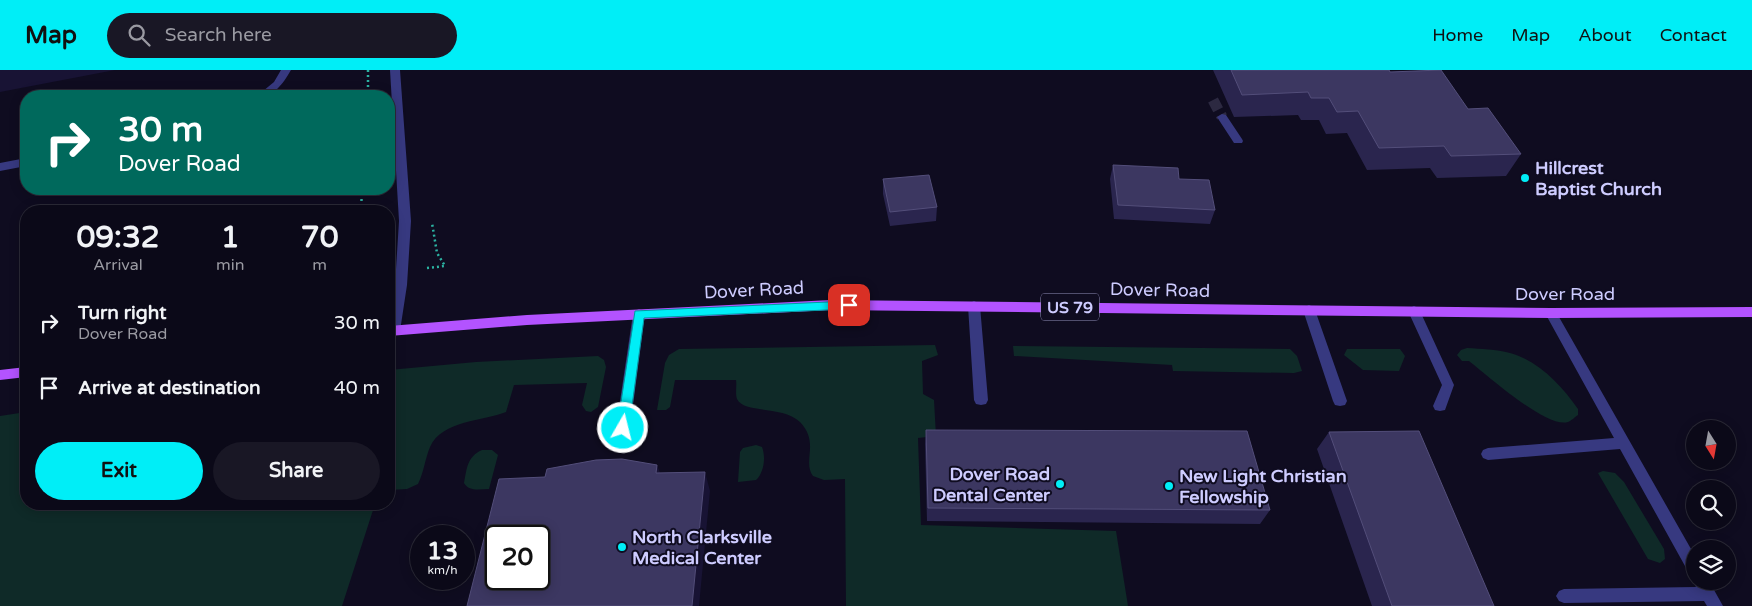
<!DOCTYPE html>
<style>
:root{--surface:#0b0918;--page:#191725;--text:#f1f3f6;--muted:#9a9aa2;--line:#2b2a37;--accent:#00eef7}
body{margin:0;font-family:"Varela Round",sans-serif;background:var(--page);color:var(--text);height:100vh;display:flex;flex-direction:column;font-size:19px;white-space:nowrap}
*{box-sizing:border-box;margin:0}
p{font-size:16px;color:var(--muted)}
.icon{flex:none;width:28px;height:28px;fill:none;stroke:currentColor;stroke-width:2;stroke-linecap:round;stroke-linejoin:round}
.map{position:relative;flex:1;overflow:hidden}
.drawer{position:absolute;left:20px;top:135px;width:375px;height:305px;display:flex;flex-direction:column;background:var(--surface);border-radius:20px;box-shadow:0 2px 12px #0003,0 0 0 1px var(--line)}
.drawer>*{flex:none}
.banner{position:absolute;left:20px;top:20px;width:375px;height:105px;border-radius:20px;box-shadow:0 2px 12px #0003,0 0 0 1px var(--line);background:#00695c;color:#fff;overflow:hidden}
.needle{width:32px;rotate:169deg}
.fabs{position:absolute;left:1686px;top:350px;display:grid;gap:10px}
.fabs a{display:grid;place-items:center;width:50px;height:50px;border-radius:50%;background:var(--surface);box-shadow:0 2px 12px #0003,0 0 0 1px var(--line);font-size:25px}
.speed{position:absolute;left:410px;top:455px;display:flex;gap:10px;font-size:25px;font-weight:700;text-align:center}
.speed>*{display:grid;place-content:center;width:65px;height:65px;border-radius:50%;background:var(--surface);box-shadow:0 2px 12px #0003,0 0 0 1px var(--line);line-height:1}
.speed small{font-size:12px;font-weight:400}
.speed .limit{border:2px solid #111;border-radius:8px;background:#fff;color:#111}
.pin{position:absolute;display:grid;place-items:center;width:42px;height:42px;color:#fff;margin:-21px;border-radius:10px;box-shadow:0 2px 8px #0006}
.me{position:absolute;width:55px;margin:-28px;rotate:8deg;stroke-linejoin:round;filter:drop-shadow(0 0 4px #0008)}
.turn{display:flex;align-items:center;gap:18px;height:105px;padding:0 15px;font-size:22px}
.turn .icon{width:65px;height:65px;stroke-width:2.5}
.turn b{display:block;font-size:35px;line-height:42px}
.eta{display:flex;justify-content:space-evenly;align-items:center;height:85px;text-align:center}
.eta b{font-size:30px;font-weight:700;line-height:35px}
.cta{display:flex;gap:10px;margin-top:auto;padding:10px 15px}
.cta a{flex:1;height:58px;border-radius:30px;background:var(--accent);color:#111;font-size:20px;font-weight:700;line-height:58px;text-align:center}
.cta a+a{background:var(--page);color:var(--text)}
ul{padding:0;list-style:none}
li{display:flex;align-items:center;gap:15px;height:65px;padding:0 15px}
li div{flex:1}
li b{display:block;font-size:19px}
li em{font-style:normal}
header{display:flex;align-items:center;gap:30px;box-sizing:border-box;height:70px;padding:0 25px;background:var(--accent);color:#111}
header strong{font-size:24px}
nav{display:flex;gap:28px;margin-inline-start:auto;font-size:18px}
.search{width:350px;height:45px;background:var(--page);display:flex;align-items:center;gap:12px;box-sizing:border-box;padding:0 18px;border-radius:28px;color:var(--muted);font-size:19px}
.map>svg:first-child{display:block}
</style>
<header>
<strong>Map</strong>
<div class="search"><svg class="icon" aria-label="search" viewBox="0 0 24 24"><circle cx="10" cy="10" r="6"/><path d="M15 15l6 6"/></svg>Search here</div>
<nav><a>Home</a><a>Map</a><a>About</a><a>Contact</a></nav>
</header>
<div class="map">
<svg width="1752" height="536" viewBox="0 0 1752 536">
<rect width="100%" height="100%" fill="#0f0c20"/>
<path fill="#0f2a28" d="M 935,275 L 938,285 L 922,291 L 923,324 L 934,330 L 936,366 L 918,368 L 921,455 L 1116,461 L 1128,536 L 846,536 L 845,409 L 824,410 L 813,406 C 802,391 820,373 800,352 C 782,335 744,344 737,329 C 735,323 737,316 736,310 L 675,310 L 670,337 L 666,340 L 657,340 L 665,293 L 669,285 L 679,279 Z
M 1013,276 L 1290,279 L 1297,286 L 1302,301 L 1294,303 L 1173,301 L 1172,295 L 1014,286 Z
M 1467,278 C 1481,279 1496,279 1510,283 C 1539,291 1561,315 1578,339 L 1578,345 C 1575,347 1571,351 1568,352 C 1547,359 1487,305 1469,291 L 1462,291 L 1457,285 L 1461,280 Z
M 1347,279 L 1400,279 L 1405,286 L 1399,301 L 1363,300 L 1344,285 Z
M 598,286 L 604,290 L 606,297 L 598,337 L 591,342 L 586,341 L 582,335 L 587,313 L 514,315 L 506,342 C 484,351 442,350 430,377 C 425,389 424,402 418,414 L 407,419 L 389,420 L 389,300 L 476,292 Z
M 26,342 L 26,434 L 375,434 L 342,536 L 0,536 L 0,346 Z
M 756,375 L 762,377 C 766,387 764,403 756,410 L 738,412 L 740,382 L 743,378 Z
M 482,380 L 492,380 L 498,385 L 489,419 C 480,419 469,422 464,413 C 467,398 467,387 482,380 Z
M 1603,401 L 1615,403 L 1624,412 L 1664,479 L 1665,489 L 1660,493 L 1648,489 L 1598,403 Z"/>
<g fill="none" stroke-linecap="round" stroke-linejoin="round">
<path stroke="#2c2941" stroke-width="11" stroke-dasharray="11 5.5" stroke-linecap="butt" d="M 1213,30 L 1222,47"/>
<path stroke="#2cb3a2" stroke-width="2.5" stroke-dasharray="2 3" stroke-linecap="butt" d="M 368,0 L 368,26
M 361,141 L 362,119
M 427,198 L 445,196 L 437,183 L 432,153"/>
<path fill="#373980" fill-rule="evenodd" d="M 281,0 L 291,0 C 282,15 275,26 257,26 L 274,12 Z
M 390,0 L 400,0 L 411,151 L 407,215 L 400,261 L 398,264 L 394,266 L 389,263 L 395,215 L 399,151 Z
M 1222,44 L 1226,45 L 1242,69 L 1243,71 L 1242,73 L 1234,73 L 1217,47 Z
M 26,88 L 26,96 L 0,101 L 0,93 Z
M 974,231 L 978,233 L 980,236 L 988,330 L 986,334 L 981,335 L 976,334 L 974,330 L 968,236 L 970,233 Z
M 1309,235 L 1313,237 L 1315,240 L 1347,331 L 1345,335 L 1340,336 L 1335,335 L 1333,331 L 1303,240 L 1305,237 Z
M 1414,236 L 1418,238 L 1420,241 L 1454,315 L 1445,340 L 1440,341 L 1435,340 L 1433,336 L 1442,315 L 1408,241 L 1410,238 Z
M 1551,238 L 1555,240 L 1695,486 L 1695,507 L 1690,505 L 1620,379 L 1488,390 L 1483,388 L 1481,384 L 1483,380 L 1488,378 L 1614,368 L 1545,243 L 1547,240 Z
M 639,239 L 643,241 L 645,244 L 630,358 L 628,362 L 623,364 L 618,362 L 616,358 L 633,244 L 635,241 Z
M 1695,508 L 1695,511 L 1709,511 L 1723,536 L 1707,536 L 1704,531 L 1564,533 L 1559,531 L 1556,526 L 1559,521 L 1564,519 L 1696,517 L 1693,511 Z"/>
<path fill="#b353ff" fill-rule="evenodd" d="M 831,230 L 1551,238 L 1752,237 L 1752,247 L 1551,248 L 831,240 L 527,255 L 389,266 L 389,256 L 527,245 Z
M 26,297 L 26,307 L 0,310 L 0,300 Z"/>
</g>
<path fill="#2a254e" d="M 1213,0 L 1389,0 L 1390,2 L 1468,39 L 1521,84 L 1506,106 L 1437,108 L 1430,98 L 1367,100 L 1347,63 L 1326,64 L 1319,50 L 1301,50 L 1298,45 L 1234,47 Z
M 1113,95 L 1179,109 L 1215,140 L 1210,154 L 1114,149 L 1110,109 Z
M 883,109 L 937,137 L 936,151 L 890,156 L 883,124 Z
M 926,360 L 1270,440 L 1260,454 L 927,451 L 925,374 Z
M 1329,362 L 1494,536 L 1372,536 L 1317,379 Z"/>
<path fill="#181334" d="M 0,0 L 115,0 L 0,22 Z
M 657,395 L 664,413 L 656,403 Z
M 705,402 L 710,421 L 699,536 L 692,536 Z"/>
<path fill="#3c3761" stroke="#534e7a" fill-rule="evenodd" d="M 1231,0 L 1389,0 L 1390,2 L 1441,0 L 1468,39 L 1488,38 L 1521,84 L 1451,86 L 1444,76 L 1379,78 L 1358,41 L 1337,42 L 1329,28 L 1311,28 L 1308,22 L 1242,25 Z
M 1113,95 L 1178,98 L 1179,109 L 1209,110 L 1215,140 L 1118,135 Z
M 929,105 L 937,137 L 890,142 L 883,109 Z
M 926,360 L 1247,361 L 1270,440 L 928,438 Z
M 1419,361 L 1494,536 L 1392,536 L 1329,362 Z
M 622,389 L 657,395 L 656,403 L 705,402 L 692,536 L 467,536 L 499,409 L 545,407 L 547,399 L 596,390 ZM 496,466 L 539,466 L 539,509 L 496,509 Z"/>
<path fill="#00eef7" stroke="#009ba1" d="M 849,231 L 855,235 L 849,239 L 644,248 L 629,358 L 627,362 L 623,364 L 619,362 L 617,358 L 635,241 Z"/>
<g fill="#00eef7" stroke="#0f0c20" stroke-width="2">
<circle cx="1525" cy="108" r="5"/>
<circle cx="1060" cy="414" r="5"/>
<circle cx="1169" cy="416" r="5"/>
<circle cx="622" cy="477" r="5"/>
</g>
<g text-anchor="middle" stroke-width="4" stroke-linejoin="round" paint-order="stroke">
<rect fill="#0f0c20" stroke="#9592bc" stroke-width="1" x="1041" y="223.5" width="58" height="27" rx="4"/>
<g font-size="16" font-weight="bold" fill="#ceccff">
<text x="1070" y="243">US 79</text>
</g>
<g font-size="18" font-weight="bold" fill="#ceccff" stroke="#0f0c20" text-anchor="start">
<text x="1535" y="104">Hillcrest<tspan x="1535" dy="21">Baptist Church</tspan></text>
<text x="1050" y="410" text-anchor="end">Dover Road<tspan x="1050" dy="21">Dental Center</tspan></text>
<text x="1179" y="412">New Light Christian<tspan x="1179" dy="21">Fellowship</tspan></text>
<text x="632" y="473">North Clarksville<tspan x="632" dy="21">Medical Center</tspan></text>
</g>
<g font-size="18" fill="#ceccff" stroke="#0f0c20">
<text transform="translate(754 220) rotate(-3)" y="6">Dover Road</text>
<text transform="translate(1160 220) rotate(1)" y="6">Dover Road</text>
<text x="1565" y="230">Dover Road</text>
</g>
</g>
</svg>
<div class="fabs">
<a><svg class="needle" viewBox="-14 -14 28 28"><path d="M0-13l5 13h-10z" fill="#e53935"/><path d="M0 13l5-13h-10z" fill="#9a9aa2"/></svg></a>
<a><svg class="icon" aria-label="search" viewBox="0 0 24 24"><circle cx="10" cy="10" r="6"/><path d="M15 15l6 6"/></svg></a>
<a><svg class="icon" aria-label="layers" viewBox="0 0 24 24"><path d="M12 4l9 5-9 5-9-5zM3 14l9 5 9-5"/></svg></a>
</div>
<div class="speed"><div>13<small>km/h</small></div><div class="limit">20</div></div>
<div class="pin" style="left:849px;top:235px;background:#d93025"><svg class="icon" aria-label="arrive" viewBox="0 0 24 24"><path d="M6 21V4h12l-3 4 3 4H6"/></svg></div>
<svg class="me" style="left:623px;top:358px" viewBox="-20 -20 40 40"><circle r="17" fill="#00eef7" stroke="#fff" stroke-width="3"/><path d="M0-11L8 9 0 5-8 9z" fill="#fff"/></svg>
<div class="banner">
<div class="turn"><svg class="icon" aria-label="right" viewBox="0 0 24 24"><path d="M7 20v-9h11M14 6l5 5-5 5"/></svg><div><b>30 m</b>Dover Road</div></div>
</div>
<section class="drawer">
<div class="eta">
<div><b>09:32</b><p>Arrival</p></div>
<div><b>1</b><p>min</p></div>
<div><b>70</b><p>m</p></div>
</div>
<ul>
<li><svg class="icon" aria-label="right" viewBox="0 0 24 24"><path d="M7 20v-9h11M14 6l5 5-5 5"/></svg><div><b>Turn right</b><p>Dover Road</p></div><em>30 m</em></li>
<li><svg class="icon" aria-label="arrive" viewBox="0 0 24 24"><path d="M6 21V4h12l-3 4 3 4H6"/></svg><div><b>Arrive at destination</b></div><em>40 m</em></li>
</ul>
<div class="cta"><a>Exit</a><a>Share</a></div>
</section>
</div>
